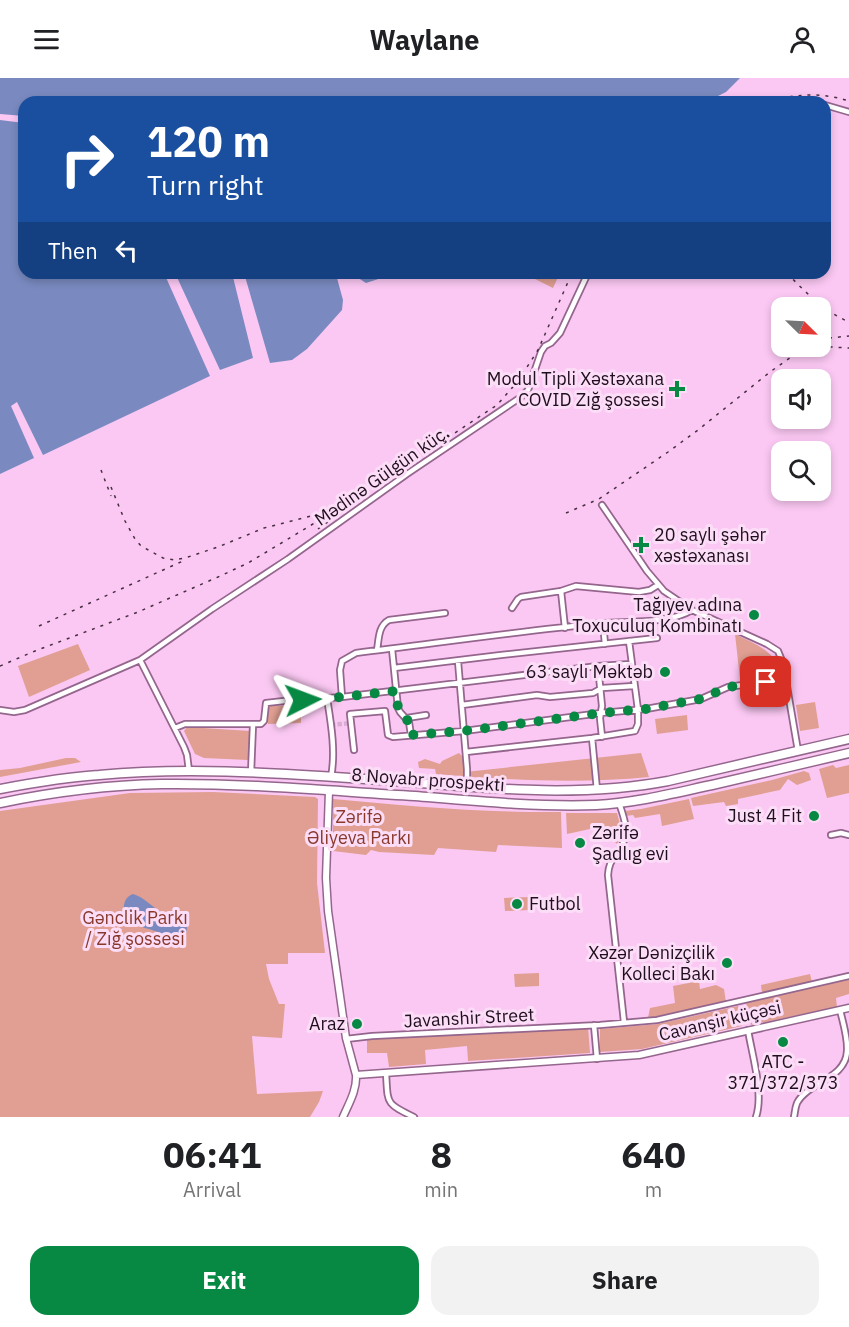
<!DOCTYPE html>
<meta charset="utf-8">
<style>
:root{--surface:#fff;--page:#f2f2f2;--text:#202124;--muted:#757577;--accent:#078843}
body{margin:0;font-family:"IBM Plex Sans",sans-serif;background:var(--page);color:var(--text);height:100vh;display:flex;flex-direction:column;font-size:22px;white-space:nowrap}
*{box-sizing:border-box;margin:0}
p{font-size:20px;color:var(--muted)}
.icon{flex:none;width:33px;height:33px;fill:none;stroke:currentColor;stroke-width:2;stroke-linecap:round;stroke-linejoin:round}
.map{position:relative;height:1039px;overflow:hidden}
.side{display:flex;flex-direction:column;background:var(--surface);flex:1}
.side>*{flex:none}
.banner{position:absolute;left:18px;top:18px;width:813px;height:183px;border-radius:18px;box-shadow:0 3px 9px #0003;background:#1a4fa0;color:#fff;overflow:hidden}
.needle{width:39px;rotate:114deg}
.buttons{position:absolute;left:771px;top:219px;display:grid;gap:12px}
.buttons a{display:grid;place-items:center;width:60px;height:60px;border-radius:12px;background:var(--surface);box-shadow:0 3px 9px #0003;font-size:30px}
.pin{position:absolute;display:grid;place-items:center;width:51px;height:51px;color:#fff;margin:-26px;border-radius:12px;box-shadow:0 3px 9px #0006}
.me{position:absolute;width:66px;margin:-33px;rotate:87deg;stroke-linejoin:round;filter:drop-shadow(0 0 4px #0008)}
.turn{display:flex;align-items:center;gap:21px;height:126px;padding:0 30px;font-size:27px}
.turn .icon{width:78px;height:78px;stroke-width:2.5}
.turn b{display:block;font-size:42px;line-height:51px}
.then{display:flex;align-items:center;height:57px;padding:0 30px;background:#0003;gap:12px;font-size:22px}
.eta{display:flex;justify-content:space-evenly;align-items:center;height:102px;text-align:center}
.eta b{font-size:36px;font-weight:800;line-height:42px}
.button{display:flex;gap:12px;margin-top:auto;padding:12px 30px}
.button a{flex:1;height:69px;border-radius:18px;background:var(--accent);color:#fff;font-size:24px;font-weight:800;line-height:69px;text-align:center}
.button a+a{background:var(--page);color:var(--text)}
header{display:flex;justify-content:space-between;align-items:center;height:78px;padding:0 30px;background:var(--surface);font-size:27px;font-weight:800}
.map>svg:first-child{display:block}
</style>
<header><svg class="icon" aria-label="menu" viewBox="0 0 24 24"><path d="M4 6h16M4 12h16M4 18h16"/></svg>Waylane<svg class="icon" aria-label="person" viewBox="0 0 24 24"><circle cx="12" cy="8" r="4"/><path d="M4 21q1-7 8-7t8 7"/></svg></header>
<div class="map">
<svg width="849" height="1039" viewBox="0 0 849 1039">
<rect width="100%" height="100%" fill="#fbc8f3"/>
<path fill="#e09f92" d="M 533,195 L 560,195 L 553,210 L 531,199 Z
M 735,556 C 754,566 776,572 780,595 L 740,601 Z
M 78,566 L 90,592 L 29,619 L 18,588 Z
M 815,624 L 819,650 L 800,653 L 796,627 Z
M 301,627 L 301,645 L 268,646 L 267,628 Z
M 687,637 L 688,652 L 657,656 L 655,641 Z
M 187,649 L 250,653 L 248,682 L 204,680 L 195,676 L 184,653 Z
M 459,675 L 464,680 L 465,694 L 641,675 L 649,699 C 578,706 507,702 436,696 L 435,691 L 419,690 L 418,684 L 425,681 L 440,686 L 442,683 Z
M 66,680 L 75,680 L 81,684 L 0,699 L 0,692 L 20,690 Z
M 833,687 L 836,690 L 849,687 L 849,715 L 827,720 L 819,691 Z
M 804,693 L 809,695 L 811,702 L 797,707 L 788,701 L 780,712 L 738,721 L 738,726 L 726,728 L 724,724 L 693,728 L 691,720 L 772,702 Z
M 213,714 L 315,719 L 318,721 L 317,805 L 325,875 L 288,875 L 288,886 L 266,886 L 269,901 L 279,926 L 285,926 L 282,960 L 252,958 L 257,1016 L 323,1013 L 319,1024 L 310,1039 L 0,1039 L 0,733 L 130,715 Z
M 333,721 C 409,728 485,735 561,734 L 562,770 L 498,767 L 496,774 L 438,770 L 434,777 L 379,774 L 371,772 L 366,777 L 333,773 Z
M 689,721 L 694,741 L 662,748 L 660,736 L 635,740 L 633,737 L 626,738 L 625,733 L 641,731 Z
M 566,735 L 617,735 L 623,757 L 617,766 L 599,749 L 567,756 Z
M 530,819 L 530,832 L 505,833 L 504,820 Z
M 539,895 L 539,908 L 515,909 L 514,896 Z
M 810,896 L 812,904 L 762,916 L 761,907 Z
M 849,900 L 849,916 L 836,920 L 837,929 L 751,947 L 746,925 Z
M 699,903 L 700,911 L 716,907 L 724,911 L 726,924 L 648,940 L 650,930 L 675,925 L 673,908 Z
M 738,928 L 742,948 L 642,971 L 600,974 L 600,951 L 658,946 Z
M 588,949 L 590,975 L 468,983 L 467,968 L 425,972 L 426,986 L 389,989 L 387,975 L 367,975 L 367,961 Z"/>
<path fill="#7a8ac0" d="M 0,0 L 740,0 L 726,14 L 706,24 L 24,24 L 24,38 L 0,36 Z
M 0,42 L 24,45 L 24,195 L 164,195 L 210,298 L 43,377 L 17,324 L 11,328 L 34,380 L 0,396 Z
M 175,195 L 232,195 L 253,280 L 220,292 Z
M 244,195 L 397,195 L 366,205 L 352,196 L 337,200 L 343,222 L 342,232 L 307,271 L 292,282 L 270,285 Z
M 133,816 C 144,819 151,828 161,834 C 170,839 180,839 187,847 C 187,856 185,862 175,863 C 169,860 164,856 158,854 C 146,849 120,847 124,827 C 125,821 128,818 133,816 Z"/>
<g fill="none" stroke-linecap="round" stroke-linejoin="round">
<path stroke="#daacd3" stroke-width="4.5" stroke-dasharray="4.5 2" stroke-linecap="butt" d="M 331,647 L 351,645"/>
<defs>
<path id="street" d="M 825,27 L 849,34
M 602,427 L 647,493 L 664,513 L 692,532 L 767,566 L 778,573 L 783,585 L 798,673
M 561,513 L 565,550
M 512,530 L 518,521 L 521,519 L 561,513 L 576,508 L 639,514 L 650,512 L 658,507
M 603,545 L 605,566
M 392,571 L 398,630 L 400,634 L 409,644 L 411,657
M 377,572 C 379,561 378,548 389,542 L 445,535
M 140,582 L 212,531 L 288,481 L 407,396 L 521,319 L 528,312 L 541,274 L 545,268 L 551,265 L 560,255 L 588,195
M 458,583 L 467,691 L 467,708
M 598,588 L 602,628 L 600,640 L 602,659
M 394,590 L 501,577 L 657,560
M 342,619 L 340,592 L 342,583 L 356,575 C 438,565 520,553 603,545 C 630,543 669,546 692,532
M 327,620 C 331,645 336,674 331,699
M 303,622 L 342,619 L 598,588 L 631,586
M 462,627 L 537,617 L 550,619 L 593,615 L 602,610 L 634,608
M 0,632 L 14,634 L 25,632 L 140,582 L 184,669 L 187,677 L 189,693
M 407,640 L 426,637
M 175,650 L 185,646 L 261,646 L 264,643 L 266,625 L 284,623
M 592,660 L 597,712
M 354,672 L 350,636 L 385,633 L 388,657 L 393,659 L 464,653 L 601,635 L 646,631 L 701,621 L 728,609 L 786,601
M 466,674 L 592,660 L 635,653 L 638,646 L 638,632 L 629,563
M 251,695 L 253,647
M 619,725 C 625,742 630,755 620,771 C 613,782 609,783 608,797 L 624,944
M 831,757 L 841,755 L 849,757
M 594,947 L 597,981
M 748,952 C 752,977 764,1015 756,1039
M 346,961 L 372,958 L 600,947 L 657,942 L 849,898
M 386,995 C 388,1026 385,1025 414,1039
M 794,1039 C 795,1034 795,1030 797,1025 C 808,1004 846,1001 847,973 C 848,960 843,945 840,932"/>
<path id="secondary" d="M 329,713 L 326,800 L 328,833 L 346,960 L 356,997 C 357,1012 349,1025 343,1039
M 356,997 L 639,977 L 849,930"/>
<path id="highway" d="M 0,711 C 32,705 66,699 99,697 C 193,688 288,696 381,702 C 476,709 573,721 668,703 L 849,661
M 0,725 C 53,714 108,707 162,706 C 246,705 331,713 415,718 C 475,723 536,729 596,727 C 635,725 674,715 712,707 C 758,696 803,686 849,675"/>
</defs>
<use href="#street" stroke="#94668d" stroke-width="8"/>
<use href="#secondary" stroke="#94668d" stroke-width="9"/>
<use href="#highway" stroke="#94668d" stroke-width="11"/>
<use href="#street" stroke="#fff" stroke-width="4.5"/>
<use href="#secondary" stroke="#fff" stroke-width="6"/>
<use href="#highway" stroke="#fff" stroke-width="8"/>
<path stroke="#472f43" stroke-width="1.5" stroke-dasharray="3 6" stroke-linecap="butt" d="M 763,24 C 794,17 818,13 849,23
M 787,195 C 805,214 824,233 849,244
M 820,261 L 849,258
M 101,392 L 111,418
M 111,409 L 125,443 L 135,461 L 141,468 L 163,480 L 174,482 L 185,480 L 218,469 L 264,450 L 319,436 L 384,402 L 497,327 L 518,303 L 538,272 L 572,195
M 566,435 L 599,421 L 668,374 L 698,352 L 770,294 L 791,279 L 816,270 L 831,269 L 849,270
M 318,451 L 357,423
M 39,548 L 183,483
M 0,588 L 35,573 L 138,534 L 218,499 L 248,485 L 323,440"/>
</g>
<g fill="none" stroke-linecap="round" stroke-linejoin="round">
<path stroke="#078843" stroke-width="10" stroke-dasharray="0 18" d="M 303,622 L 342,619 L 396,613 L 398,630 L 400,634 L 409,644 L 411,657 L 464,653 L 601,635 L 646,631 L 701,621 L 728,609 L 766,604"/>
</g>
<g fill="#078843" stroke="#fcddf7" stroke-width="2">
<path d="M674 302h6v6h6v6h-6v6h-6v-6h-6v-6h6z"/>
<path d="M638 458h6v6h6v6h-6v6h-6v-6h-6v-6h6z"/>
<circle cx="754" cy="537" r="6"/>
<circle cx="665" cy="594" r="6"/>
<circle cx="814" cy="738" r="6"/>
<circle cx="580" cy="765" r="6"/>
<circle cx="517" cy="826" r="6"/>
<circle cx="727" cy="885" r="6"/>
<circle cx="357" cy="946" r="6"/>
<circle cx="783" cy="964" r="6"/>
</g>
<g text-anchor="middle" stroke-width="6" stroke-linejoin="round" paint-order="stroke">
<g font-size="18" fill="#1f0e1d" stroke="#fcddf7" text-anchor="end">
<text x="664" y="307">Modul Tipli Xəstəxana<tspan x="664" dy="21">COVID Zığ şossesi</tspan></text>
<text x="654" y="463" text-anchor="start">20 saylı şəhər<tspan x="654" dy="21">xəstəxanası</tspan></text>
<text x="742" y="533">Tağıyev adına<tspan x="742" dy="21">Toxuculuq Kombinatı</tspan></text>
<text x="653" y="600">63 saylı Məktəb</text>
<text x="802" y="744">Just 4 Fit</text>
<text x="592" y="761" text-anchor="start">Zərifə<tspan x="592" dy="21">Şadlıg evi</tspan></text>
<text x="529" y="832" text-anchor="start">Futbol</text>
<text x="715" y="881">Xəzər Dənizçilik<tspan x="715" dy="21">Kolleci Bakı</tspan></text>
<text x="345" y="952">Araz</text>
<text x="783" y="990" text-anchor="middle">ATC -<tspan x="783" dy="21">371/372/373</tspan></text>
</g>
<g font-size="18" fill="#1f0e1d" stroke="#fcddf7">
<text transform="translate(382 398) rotate(-35)" y="6">Mədinə Gülgün küç.</text>
<text transform="translate(428 702) rotate(4)" y="6">8 Noyabr prospekti</text>
<text transform="translate(469 940) rotate(-3)" y="6">Javanshir Street</text>
<text transform="translate(720 943) rotate(-13)" y="6">Cavanşir küçəsi</text>
</g>
<g font-size="18" fill="#89392b" stroke="#fcddf7">
<text x="359" y="745">Zərifə<tspan x="359" dy="21">Əliyeva Parkı</tspan></text>
<text x="135" y="846">Gənclik Parkı<tspan x="135" dy="21">/ Zığ şossesi</tspan></text>
</g>
</g>
</svg>
<div class="buttons">
<a><svg class="needle" viewBox="-14 -14 28 28"><path d="M0-13l5 13h-10z" fill="#e53935"/><path d="M0 13l5-13h-10z" fill="#757577"/></svg></a>
<a><svg class="icon" aria-label="sound" viewBox="0 0 24 24"><path d="M4 9h4l5-4v14l-5-4H4zM17 9q2 3 0 6"/></svg></a>
<a><svg class="icon" aria-label="search" viewBox="0 0 24 24"><circle cx="10" cy="10" r="6"/><path d="M15 15l6 6"/></svg></a>
</div>
<div class="pin" style="left:766px;top:604px;background:#d93025"><svg class="icon" aria-label="arrive" viewBox="0 0 24 24"><path d="M6 21V4h12l-3 4 3 4H6"/></svg></div>
<svg class="me" style="left:303px;top:622px" viewBox="-20 -20 40 40"><path d="M0-17L14 15 0 8-14 15z" fill="#078843" stroke="#fff" stroke-width="4"/></svg>
<div class="banner">
<div class="turn"><svg class="icon" aria-label="right" viewBox="0 0 24 24"><path d="M7 20v-9h11M14 6l5 5-5 5"/></svg><div><b>120 m</b>Turn right</div></div>
<div class="then">Then<svg class="icon" aria-label="left" viewBox="0 0 24 24"><path d="M17 20v-9H6M10 6l-5 5 5 5"/></svg></div>
</div>
</div>
<section class="side">
<div class="eta">
<div><b>06:41</b><p>Arrival</p></div>
<div><b>8</b><p>min</p></div>
<div><b>640</b><p>m</p></div>
</div>
<div class="button"><a>Exit</a><a>Share</a></div>
</section>
